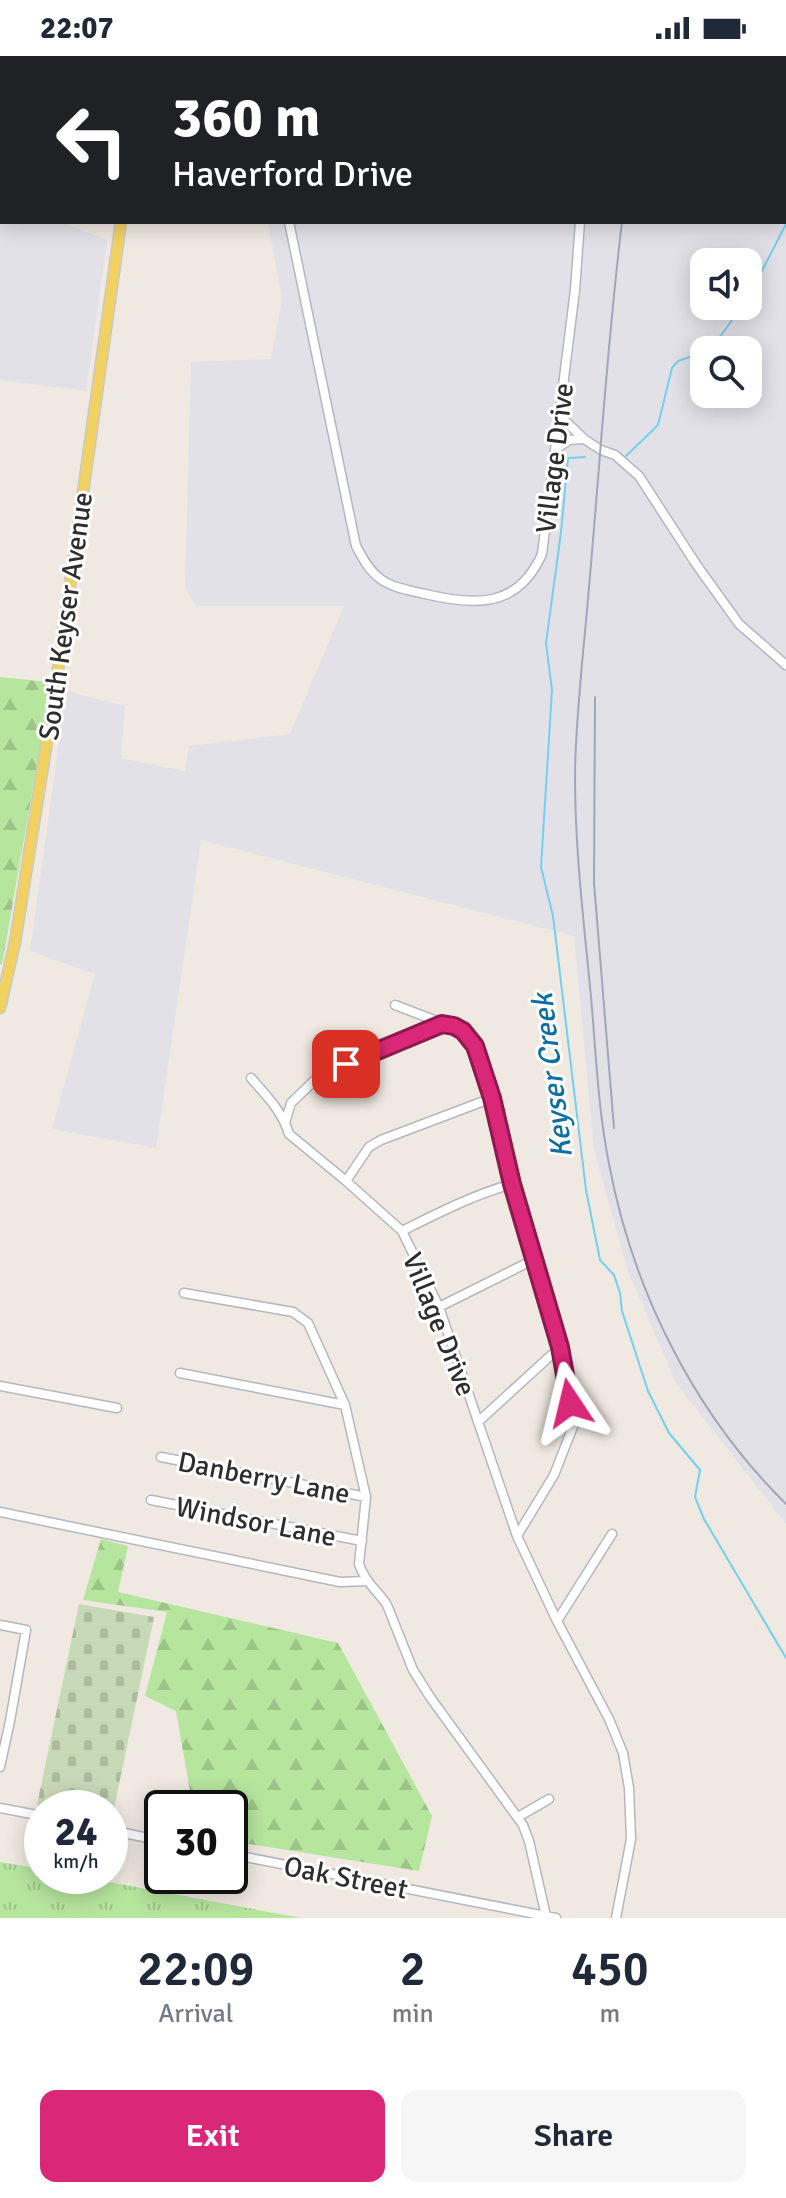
<!DOCTYPE html>
<style>
:root{--surface:#fff;--page:#f6f6f7;--text:#1f2937;--muted:#747a83;--accent:#db2777}
body{margin:0;font-family:Signika,sans-serif;background:var(--page);color:var(--text);height:100vh;display:flex;flex-direction:column;font-size:30px;white-space:nowrap}
*{box-sizing:border-box;margin:0}
p{font-size:26px;color:var(--muted)}
.icon{flex:none;width:44px;height:44px;fill:none;stroke:currentColor;stroke-width:2;stroke-linecap:round;stroke-linejoin:round}
.map{position:relative;height:1862px;overflow:hidden}
.drawer{display:flex;flex-direction:column;background:var(--surface);flex:1}
.drawer>*{flex:none}
.banner{position:absolute;left:0px;top:0px;width:786px;height:168px;box-shadow:0 4px 20px #0003;background:#202124;color:#fff;overflow:hidden}
.tools{position:absolute;left:690px;top:192px;display:grid;gap:16px}
.tools a{display:grid;place-items:center;width:72px;height:72px;border-radius:16px;background:var(--surface);box-shadow:0 4px 20px #0003;font-size:40px}
.speed{position:absolute;left:24px;top:1734px;display:flex;gap:16px;font-size:40px;font-weight:700;text-align:center}
.speed>*{display:grid;place-content:center;width:104px;height:104px;border-radius:50%;background:var(--surface);box-shadow:0 4px 20px #0003;line-height:1}
.speed small{font-size:20px;font-weight:400}
.speed .limit{border:4px solid #111;border-radius:12px;background:#fff;color:#111}
.pin{position:absolute;display:grid;place-items:center;width:68px;height:68px;color:#fff;margin:-34px;border-radius:16px;box-shadow:0 4px 12px #0006}
.me{position:absolute;width:88px;margin:-44px;rotate:350deg;stroke-linejoin:round;filter:drop-shadow(0 0 6px #0008)}
.turn{display:flex;align-items:center;gap:28px;height:168px;padding:0 40px;font-size:36px}
.turn .icon{width:104px;height:104px;stroke-width:2.5}
.turn b{display:block;font-size:56px;line-height:68px}
.eta{display:flex;justify-content:space-evenly;align-items:center;height:136px;text-align:center}
.eta b{font-size:48px;font-weight:600;line-height:56px}
.primary-button{display:flex;gap:16px;margin-top:auto;padding:16px 40px}
.primary-button a{flex:1;height:92px;border-radius:16px;background:var(--accent);color:#fff;font-size:32px;font-weight:600;line-height:92px;text-align:center}
.primary-button a+a{background:var(--page);color:var(--text)}
.status{display:flex;justify-content:space-between;align-items:center;height:56px;padding:0 40px;background:var(--surface);direction:ltr}
.status svg{height:22px;fill:currentColor}
.map>svg:first-child{display:block}
</style>
<div class="status"><b>22:07</b><svg viewBox="0 0 49 12"><path d="M0 12V9h3v3zM5 12V6h3v6zM10 12V3h3v9zM15 12V0h3v12zM26 1h20v11H26zM47 4h2v5h-2z"/></svg></div>
<div class="map">
<svg width="786" height="1862" viewBox="0 0 786 1862">
<defs>
<pattern id="grass-tufts" width="24" height="20" patternUnits="userSpaceOnUse" patternTransform="scale(2)"><rect width="24" height="20" fill="#b6e59e"/><path d="M3 7l-1-3M5 7V3M7 7l1-3M15 17l-1-3M17 17v-4M19 17l1-3" fill="none" stroke="#9dc588"/></pattern>
<pattern id="forest-firs" width="22" height="20" patternUnits="userSpaceOnUse" patternTransform="scale(2)"><rect width="22" height="20" fill="#b6e59e"/><path d="M5 1l3.5 6h-7zM16 11l3.5 6h-7z" fill="#9dc588"/></pattern>
<pattern id="cemetery-stones" width="16" height="16" patternUnits="userSpaceOnUse" patternTransform="scale(2)"><rect width="16" height="16" fill="#c8d9b8"/><path d="M2 7V4a2 2 0 0 1 4 0v3zM10 15v-3a2 2 0 0 1 4 0v3z" fill="#acbb9e"/></pattern>
</defs>
<rect width="100%" height="100%" fill="#efe9e1"/>
<path fill="#e3e1e8" fill-rule="evenodd" d="M 208,0 L 786,0 L 786,1468 L 676,1327 L 628,1215 L 594,1094 L 574,880 L 201,784 L 156,1092 L 52,1073 L 95,918 L 30,895 L 66,635 L 125,650 L 121,702 L 185,715 L 189,690 L 290,678 L 344,550 L 196,550 L 185,531 L 191,306 L 271,303 L 282,243 L 268,166 L 784,166 L 784,2 L 207,2 ZM 704,206 L 748,206 L 748,250 L 704,250 ZM 704,294 L 748,294 L 748,338 L 704,338 Z
M 0,141 L 2,142 L 2,166 L 61,166 L 107,184 L 86,335 L 0,324 Z"/>
<path fill="url(#grass-tufts)" d="M 0,1806 L 42,1813 L 42,1820 L 77,1820 L 301,1862 L 0,1862 Z"/>
<path fill="url(#forest-firs)" d="M 0,621 L 48,626 L 42,680 L 2,909 L 0,908 Z
M 101,1483 L 128,1490 L 118,1536 L 338,1587 L 432,1760 L 419,1815 L 230,1785 L 230,1752 L 193,1752 L 176,1655 L 145,1640 L 167,1556 L 83,1544 Z"/>
<path fill="url(#cemetery-stones)" d="M 79,1548 L 154,1561 L 112,1762 L 110,1762 L 110,1752 L 53,1752 L 37,1749 Z"/>
<g fill="none" stroke-linecap="round" stroke-linejoin="round">
<path stroke="#75cff0" stroke-width="2" d="M 748,242 L 786,168
M 708,294 L 712,292 L 742,250
M 626,400 L 658,369 L 672,312 L 678,305 L 704,296
M 585,401 L 568,402 L 561,476 L 546,587 L 552,634 L 541,811 L 553,860 L 586,1134 L 600,1204 L 614,1219 L 620,1237 L 622,1255 L 648,1335 L 669,1377 L 700,1414 L 695,1441 L 704,1463 L 786,1602"/>
<defs>
<path id="minor" d="M 301,2 L 301,0
M 594,2 L 594,0
M 289,166 L 356,490 C 362,501 368,513 378,521 C 391,532 409,534 425,538 C 476,550 518,552 542,498 L 575,234 L 580,166
M 558,358 L 584,383 L 601,394 L 615,399 L 639,420 L 696,508 L 739,568 L 786,609
M 555,394 L 569,384 L 582,383
M 395,949 L 463,975 L 475,990 L 492,1042 L 512,1128 L 560,1291 L 574,1368 L 554,1419 L 517,1480
M 251,1022 C 266,1039 282,1055 289,1078 L 346,1125 L 402,1175 L 439,1251 L 517,1480 L 557,1565 L 609,1663 L 623,1697 L 629,1732 L 631,1783 L 616,1862
M 285,1067 L 291,1047 L 317,1022 L 442,968
M 346,1125 L 369,1091 L 381,1084 L 492,1042
M 402,1175 C 438,1157 473,1139 512,1128
M 184,1237 L 293,1256 L 308,1267 L 345,1349 L 366,1441 L 359,1508 C 365,1526 377,1534 387,1549 L 413,1614 L 430,1641 L 523,1769 L 529,1785 L 546,1860
M 439,1251 L 535,1203
M 180,1317 L 345,1349
M 0,1330 L 117,1352
M 478,1366 L 560,1291
M 161,1401 L 366,1441
M 151,1444 L 362,1485
M 0,1456 L 340,1526 L 366,1525
M 557,1565 L 612,1478
M 0,1569 L 26,1574 L 10,1665 L 0,1711
M 0,1752 L 42,1760
M 518,1761 L 549,1743
M 110,1774 L 162,1785
M 230,1798 L 556,1862"/>
<path id="major" d="M 144,2 L 145,0
M 0,952 L 15,886 L 55,635 L 121,166"/>
</defs>
<use href="#minor" stroke="#b4b7c1" stroke-width="11"/>
<use href="#major" stroke="#c9c9c9" stroke-width="13"/>
<use href="#minor" stroke="#fff" stroke-width="8"/>
<use href="#major" stroke="#f2d163" stroke-width="10"/>
<path stroke="#a3a6b8" stroke-width="2" d="M 643,2 L 643,0
M 622,166 C 610,264 603,362 595,460 C 591,509 587,558 582,607 C 579,645 575,683 575,721 C 575,794 584,868 591,941 C 596,997 598,1053 609,1108 C 633,1235 694,1357 786,1448
M 595,641 L 594,827 L 614,1072"/>
</g>
<g fill="none" stroke-linecap="round" stroke-linejoin="round">
<defs>
<path id="route" d="M 346,1008 L 442,968 L 454,970 L 463,975 L 475,990 L 492,1042 L 512,1128 L 560,1291 L 570,1347"/>
</defs>
<use href="#route" stroke="#8e194d" stroke-width="20"/>
<use href="#route" stroke="#db2777" stroke-width="14"/>
</g>
<g text-anchor="middle" stroke-width="6" stroke-linejoin="round" paint-order="stroke">
<g font-size="28" fill="#2e2e2e" stroke="#fff">
<text transform="translate(554 402) rotate(-83)" y="10">Village Drive</text>
<text transform="translate(65 560) rotate(-82)" y="10">South Keyser Avenue</text>
<text transform="translate(440 1268) rotate(68)" y="10">Village Drive</text>
<text transform="translate(264 1421) rotate(11)" y="10">Danberry Lane</text>
<text transform="translate(256 1465) rotate(11)" y="10">Windsor Lane</text>
<text transform="translate(346 1821) rotate(11)" y="10">Oak Street</text>
</g>
<g font-size="30" font-style="italic" fill="#0d6fa3" stroke="#fff">
<text transform="translate(552 1020) rotate(-97)" y="10">Keyser Creek</text>
</g>
</g>
</svg>
<div class="tools">
<a><svg class="icon" aria-label="sound" viewBox="0 0 24 24"><path d="M4 9h4l5-4v14l-5-4H4zM17 9q2 3 0 6"/></svg></a>
<a><svg class="icon" aria-label="search" viewBox="0 0 24 24"><circle cx="10" cy="10" r="6"/><path d="M15 15l6 6"/></svg></a>
</div>
<div class="speed"><div>24<small>km/h</small></div><div class="limit">30</div></div>
<div class="pin" style="left:346px;top:1008px;background:#d93025"><svg class="icon" aria-label="arrive" viewBox="0 0 24 24"><path d="M6 21V4h12l-3 4 3 4H6"/></svg></div>
<svg class="me" style="left:570px;top:1347px" viewBox="-20 -20 40 40"><path d="M0-17L14 15 0 8-14 15z" fill="#db2777" stroke="#fff" stroke-width="4"/></svg>
<div class="banner">
<div class="turn"><svg class="icon" aria-label="left" viewBox="0 0 24 24"><path d="M17 20v-9H6M10 6l-5 5 5 5"/></svg><div><b>360 m</b>Haverford Drive</div></div>
</div>
</div>
<section class="drawer">
<div class="eta">
<div><b>22:09</b><p>Arrival</p></div>
<div><b>2</b><p>min</p></div>
<div><b>450</b><p>m</p></div>
</div>
<div class="primary-button"><a>Exit</a><a>Share</a></div>
</section>
